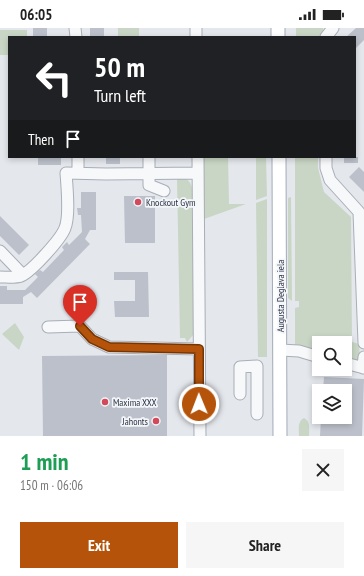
<!DOCTYPE html>
<meta charset="utf-8">
<style>
:root{--surface:#fff;--page:#f6f6f6;--text:#222;--muted:#767676;--accent:#b45309}
body{margin:0;font-family:"PT Sans Narrow",sans-serif;background:var(--page);color:var(--text);height:100vh;display:flex;flex-direction:column;font-size:15px;white-space:nowrap}
*{box-sizing:border-box;margin:0}
p{font-size:13px;color:var(--muted)}
.icon{flex:none;width:22px;height:22px;fill:none;stroke:currentColor;stroke-width:2;stroke-linecap:round;stroke-linejoin:round}
.map{position:relative;height:408px;overflow:hidden}
.details{display:flex;flex-direction:column;background:var(--surface);flex:1}
.details>*{flex:none}
.banner{position:absolute;left:8px;top:8px;width:348px;height:122px;border-radius:0px;box-shadow:0 2px 6px #0003;background:#202124;color:#fff;overflow:hidden}
.tools{position:absolute;left:312px;top:308px;display:grid;gap:8px}
.tools a{display:grid;place-items:center;width:40px;height:40px;border-radius:0px;background:var(--surface);box-shadow:0 2px 6px #0003;font-size:20px}
.pin{position:absolute;display:grid;place-items:center;width:34px;height:34px;color:#fff;margin:-41px -17px;border-radius:50% 50% 50% 0;rotate:-45deg;box-shadow:0 0 4px #0007}
.pin .icon{rotate:45deg}
.me{position:absolute;width:44px;margin:-22px;rotate:359deg;stroke-linejoin:round;filter:drop-shadow(0 0 3px #0008)}
.turn{display:flex;align-items:center;gap:14px;height:84px;padding:0 20px;font-size:18px}
.turn .icon{width:52px;height:52px;stroke-width:2.5}
.turn b{display:block;font-size:28px;line-height:34px}
.then{display:flex;align-items:center;height:38px;padding:0 20px;background:#0003;gap:8px;font-size:15px}
.round{display:grid;place-items:center;flex:none;width:42px;height:42px;border-radius:0px;background:var(--page)}
.summary{display:flex;align-items:center;justify-content:space-between;height:68px;padding:0 20px}
h1{font-size:24px;font-weight:600;line-height:30px;color:#1e9e55}
.action{display:flex;gap:8px;margin-top:auto;padding:8px 20px}
.action a{flex:1;height:46px;border-radius:0px;background:var(--accent);color:#fff;font-size:16px;font-weight:600;line-height:46px;text-align:center}
.action a+a{background:var(--page);color:var(--text)}
.status{display:flex;justify-content:space-between;align-items:center;height:28px;padding:0 20px;background:var(--surface);direction:ltr}
.status svg{height:11px;fill:currentColor}
.map>svg:first-child{display:block}
</style>
<div class="status"><b>06:05</b><svg viewBox="0 0 49 12"><path d="M0 12V9h3v3zM5 12V6h3v6zM10 12V3h3v9zM15 12V0h3v12zM26 1h20v11H26zM47 4h2v5h-2z"/></svg></div>
<div class="map">
<svg width="364" height="408" viewBox="0 0 364 408">
<rect width="100%" height="100%" fill="#e4e7ec"/>
<path fill="#c9d6c5" d="M 118,0 L 139,0 L 139,9 L 118,9 Z
M 296,0 L 323,0 L 323,9 L 296,9 Z
M 0,2 L 27,2 L 27,9 L 9,9 L 9,27 L 0,27 Z
M 203,129 L 228,129 L 229,176 L 246,176 L 204,191 Z
M 256,129 L 266,129 L 267,168 L 256,172 Z
M 295,129 L 318,129 L 318,140 L 324,164 L 351,189 L 352,314 L 359,316 L 360,330 L 357,332 L 345,329 L 345,315 L 319,315 L 319,323 L 295,319 L 295,280 L 299,279 L 299,273 L 295,273 Z
M 177,150 C 186,150 190,151 192,160 L 194,306 L 187,314 L 185,310 L 180,310 Z
M 291,169 L 292,273 L 288,270 L 288,170 Z
M 267,171 L 267,329 L 258,329 L 256,175 Z
M 15,295 L 24,309 L 19,322 L 2,306 Z
M 304,390 C 311,394 309,401 309,408 L 299,408 C 299,401 297,394 304,390 Z"/>
<path fill="#bbc0ca" d="M 33,0 L 47,0 L 47,9 L 33,9 Z
M 90,0 L 104,0 L 104,9 L 90,9 Z
M 356,0 L 364,0 L 364,12 L 355,21 L 355,9 L 346,9 Z
M 38,129 L 61,129 L 61,137 L 38,137 Z
M 106,129 L 120,129 L 120,136 L 106,136 Z
M 344,129 L 358,129 L 358,135 L 344,135 Z
M 359,139 L 364,144 L 364,164 L 349,149 Z
M 81,164 L 96,164 L 96,202 L 90,202 L 85,211 L 90,216 L 37,270 L 31,264 L 23,269 L 23,276 L 0,276 L 0,258 L 7,258 L 7,262 L 25,262 L 38,249 L 35,246 L 40,242 L 43,244 L 64,222 L 62,219 L 67,214 L 69,217 L 82,204 L 81,187 L 78,187 L 77,180 L 81,180 Z
M 124,168 L 155,168 L 155,215 L 125,215 Z
M 0,188 L 29,217 L 19,227 L 0,208 Z
M 114,244 L 148,244 L 149,289 L 115,289 L 114,273 L 135,273 L 135,252 L 114,252 Z
M 167,327 L 167,408 L 43,408 L 42,328 Z
M 324,349 L 364,351 L 362,408 L 320,408 L 321,389 L 345,389 L 345,363 L 323,363 Z"/>
<g fill="none" stroke-linecap="round" stroke-linejoin="round">
<defs>
<path id="minor" d="M 75,0 L 76,9
M 196,0 L 196,9
M 326,9 L 333,0
M 78,129 L 78,145
M 149,129 L 149,157 L 164,163
M 198,129 L 200,408
M 326,129 L 326,140 L 330,152 L 359,184 L 364,315
M 0,223 L 23,247
M 0,249 C 7,249 15,250 21,248 C 32,243 61,211 65,200 C 70,188 67,159 66,145 L 106,146 L 198,145
M 48,299 L 80,298 L 92,311 L 109,319 L 199,321
M 280,322 L 299,323 L 319,329
M 345,335 L 364,340
M 363,340 L 364,329
M 240,366 L 240,339 L 257,338 L 257,386"/>
<path id="major" d="M 278,0 L 278,9
M 279,129 L 280,408"/>
</defs>
<use href="#minor" stroke="#a9aeb7" stroke-width="13"/>
<use href="#major" stroke="#a3abb8" stroke-width="15"/>
<use href="#minor" stroke="#f7f8fa" stroke-width="11"/>
<use href="#major" stroke="#fff" stroke-width="13"/>
</g>
<g fill="none" stroke-linecap="round" stroke-linejoin="round">
<defs>
<path id="route" d="M 80,298 L 92,311 L 109,319 L 199,321 L 199,376"/>
</defs>
<use href="#route" stroke="#753606" stroke-width="10"/>
<use href="#route" stroke="#b45309" stroke-width="7"/>
</g>
<g fill="#d1495b" stroke="#f4f6f9" stroke-width="1.5">
<circle cx="138" cy="174" r="4"/>
<circle cx="105" cy="374" r="4"/>
<circle cx="156" cy="393" r="4"/>
</g>
<g text-anchor="middle" stroke-width="3.5" stroke-linejoin="round" paint-order="stroke">
<g font-size="10" fill="#2b3445" stroke="#f4f6f9" text-anchor="start">
<text x="146" y="178">Knockout Gym</text>
<text x="113" y="378">Maxima XXX</text>
<text x="148" y="397" text-anchor="end">Jahonts</text>
</g>
<g font-size="10" fill="#2b3445" stroke="#f4f6f9">
<text transform="translate(280 268) rotate(-90)" y="4">Augusta Deglava iela</text>
</g>
</g>
</svg>
<div class="tools">
<a><svg class="icon" aria-label="search" viewBox="0 0 24 24"><circle cx="10" cy="10" r="6"/><path d="M15 15l6 6"/></svg></a>
<a><svg class="icon" aria-label="layers" viewBox="0 0 24 24"><path d="M12 4l9 5-9 5-9-5zM3 14l9 5 9-5"/></svg></a>
</div>
<div class="pin" style="left:80px;top:298px;background:#d93025"><svg class="icon" aria-label="arrive" viewBox="0 0 24 24"><path d="M6 21V4h12l-3 4 3 4H6"/></svg></div>
<svg class="me" style="left:199px;top:376px" viewBox="-20 -20 40 40"><circle r="17" fill="#b45309" stroke="#fff" stroke-width="3"/><path d="M0-11L8 9 0 5-8 9z" fill="#fff"/></svg>
<div class="banner">
<div class="turn"><svg class="icon" aria-label="left" viewBox="0 0 24 24"><path d="M17 20v-9H6M10 6l-5 5 5 5"/></svg><div><b>50 m</b>Turn left</div></div>
<div class="then">Then<svg class="icon" aria-label="arrive" viewBox="0 0 24 24"><path d="M6 21V4h12l-3 4 3 4H6"/></svg></div>
</div>
</div>
<section class="details">
<div class="summary"><div><h1>1 min</h1><p>150 m · 06:06</p></div><a class="round"><svg class="icon" aria-label="close" viewBox="0 0 24 24"><path d="M6 6l12 12M18 6L6 18"/></svg></a></div>
<div class="action"><a>Exit</a><a>Share</a></div>
</section>
